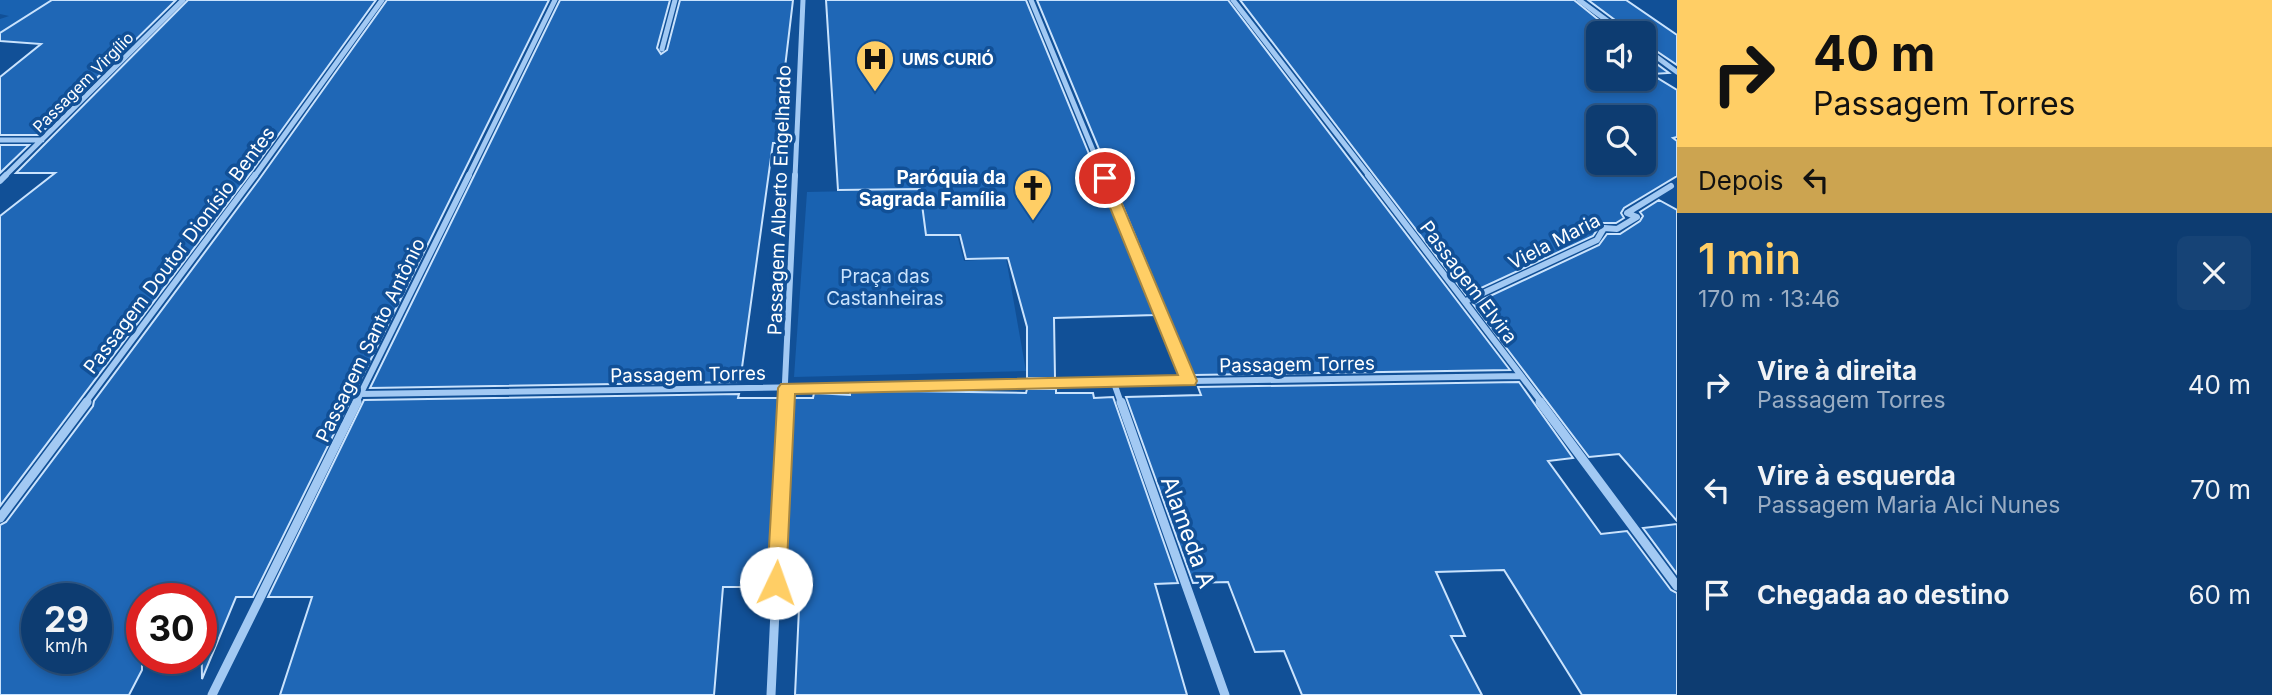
<!DOCTYPE html>
<html lang="pt">
<meta charset="utf-8">
<style>
:root{--surface:#0d3c71;--page:#164376;--text:#f1f3f6;--muted:#9aadc3;--line:#2d5684;--accent:#ffce65}
body{margin:0;font-family:Inter,sans-serif;background:var(--page);color:var(--text);height:100vh;display:flex;flex-direction:column;font-size:26px;white-space:nowrap}
*{box-sizing:border-box;margin:0}
p{font-size:23px;color:var(--muted)}
.icon{flex:none;width:38px;height:38px;fill:none;stroke:currentColor;stroke-width:2;stroke-linecap:round;stroke-linejoin:round}
.map{position:relative;flex:1;overflow:hidden}
.drawer{display:flex;flex-direction:column;background:var(--surface);width:595px}
.drawer>*{flex:none}
.guide{background:#ffce65;color:#111;overflow:hidden}
.fabs{position:absolute;left:1586px;top:21px;display:grid;gap:14px}
.fabs a{display:grid;place-items:center;width:70px;height:70px;border-radius:10px;background:var(--surface);box-shadow:0 4px 10px #0003,0 0 0 2px var(--line);font-size:35px}
.speed{position:absolute;left:21px;top:583px;display:flex;gap:14px;font-size:35px;font-weight:700;text-align:center}
.speed>*{display:grid;place-content:center;width:91px;height:91px;border-radius:50%;background:var(--surface);box-shadow:0 4px 10px #0003,0 0 0 2px var(--line);line-height:1}
.speed small{font-size:18px;font-weight:400}
.speed .limit{border:10px solid #d22;background:#fff;color:#111}
.pin{position:absolute;display:grid;place-items:center;width:60px;height:60px;color:#fff;margin:-30px;border:4px solid #fff;border-radius:50%;box-shadow:0 2px 7px #0007}
.me{position:absolute;width:77px;margin:-38px;rotate:3deg;stroke-linejoin:round;filter:drop-shadow(0 0 5px #0008)}
.turn{display:flex;align-items:center;gap:24px;height:147px;padding:0 21px;font-size:32px}
.turn .icon{width:91px;height:91px;stroke-width:2.5}
.turn b{display:block;font-size:49px;line-height:60px}
.then{display:flex;align-items:center;height:66px;padding:0 21px;background:#0003;gap:14px;font-size:26px}
.round{display:grid;place-items:center;flex:none;width:74px;height:74px;border-radius:10px;background:var(--page)}
.summary{display:flex;align-items:center;justify-content:space-between;height:119px;padding:0 21px}
h1{font-size:42px;font-weight:600;line-height:52px;color:var(--accent)}
ul{padding:0;list-style:none}
li{display:flex;align-items:center;gap:21px;height:105px;padding:0 21px}
li div{flex:1}
li b{display:block;font-size:26px}
li em{font-style:normal}
main{display:flex;flex:1;min-height:0}
.map>svg:first-child{display:block}
</style>
<main>
<div class="map">
<svg width="1677" height="695" viewBox="0 0 1677 695">
<rect width="100%" height="100%" fill="#115097"/>
<path fill="#1962b1" d="M 0,0 L 52,0 L 40,8 L 26,32 L 0,32 L 0,19 L 9,16 L 0,14 Z
M 945,189 L 964,261 L 1006,258 L 1026,371 L 794,377 L 807,192 Z"/>
<path fill="#1f67b6" stroke="#cae3fd" stroke-width="2" fill-rule="evenodd" d="M 52,0 L 176,0 L 39,135 L 0,135 L 0,77 L 41,44 L 0,41 L 0,33 Z
M 188,0 L 376,0 L 253,170 L 0,506 L 0,216 L 55,173 L 16,173 Z
M 387,0 L 549,0 L 253,597 L 236,597 L 202,679 L 201,598 L 142,598 L 142,670 L 129,695 L 0,695 L 0,525 L 6,522 L 93,406 L 94,401 L 260,178 ZM 37,598 L 96,598 L 96,658 L 37,658 Z
M 560,0 L 670,0 L 657,48 L 661,54 L 667,50 L 680,0 L 793,0 L 776,143 L 773,143 L 740,382 L 370,388 Z
M 826,0 L 1026,0 L 1155,315 L 1054,318 L 1055,378 L 1027,378 L 1027,327 L 1008,258 L 966,259 L 960,235 L 926,235 L 920,189 L 838,190 Z
M 1037,0 L 1228,0 L 1510,370 L 1193,375 Z
M 1240,0 L 1574,0 L 1615,33 L 1598,33 L 1598,79 L 1643,79 L 1643,54 L 1669,73 L 1651,74 L 1677,90 L 1677,137 L 1673,138 L 1677,141 L 1677,176 L 1624,208 L 1621,213 L 1624,218 L 1616,223 L 1602,223 L 1593,236 L 1466,295 ZM 1598,117 L 1643,117 L 1643,163 L 1598,163 Z
M 1588,0 L 1626,0 L 1677,35 L 1677,65 L 1643,42 L 1643,33 L 1629,33 L 1627,29 Z
M 0,145 L 29,145 L 0,173 Z
M 1659,200 L 1677,210 L 1677,521 L 1619,454 L 1589,457 L 1473,304 L 1599,245 L 1607,234 L 1620,234 L 1640,221 L 1643,216 L 1640,212 Z
M 1519,382 L 1573,458 L 1548,461 L 1601,534 L 1627,531 L 1671,590 L 1677,593 L 1677,695 L 1582,695 L 1504,570 L 1436,572 L 1465,636 L 1451,636 L 1482,695 L 1302,695 L 1284,651 L 1255,652 L 1228,582 L 1193,583 L 1126,397 L 1201,395 L 1198,387 Z
M 1027,389 L 1056,389 L 1056,393 L 1093,393 L 1094,398 L 1113,397 L 1178,583 L 1155,584 L 1187,695 L 795,695 L 800,587 L 783,587 L 790,398 L 813,398 L 814,393 L 850,395 L 850,392 L 901,391 L 1026,393 Z
M 739,394 L 738,398 L 779,398 L 769,587 L 723,587 L 714,695 L 280,695 L 312,597 L 268,597 L 364,400 Z
M 1677,524 L 1677,574 L 1643,528 Z"/>
<g fill="none" stroke-linecap="round" stroke-linejoin="round">
<path stroke="#a2c9f3" stroke-width="5" d="M 1031,0 L 1104,177
M 1233,0 L 1370,177
M 1579,0 L 1624,33
M 1643,47 L 1677,72
M 662,49 L 675,0
M 0,140 L 42,140
M 4,177 L 183,0
M 254,177 L 382,0
M 468,177 L 555,0
M 795,177 L 803,0"/>
<path stroke="#a2c9f3" stroke-width="6" d="M 1103,175 L 1189,381
M 1368,175 L 1542,403
M 0,181 L 6,175
M 1466,301 L 1597,240 L 1604,228 L 1617,229 L 1637,217 L 1627,213 L 1671,186
M 1114,383 L 1121,403
M 360,394 L 1520,376
M 85,403 L 255,175
M 356,403 L 469,175
M 784,403 L 795,175"/>
<path stroke="#a2c9f3" stroke-width="9" d="M 1121,402 L 1225,695
M 1540,402 L 1677,586
M 0,518 L 87,402
M 212,695 L 357,402
M 771,695 L 785,402"/>
</g>
<path fill="#ffce65" stroke="#a68642" stroke-width="2" d="M 1105,174 L 1111,178 L 1197,381 L 1195,385 L 795,394 L 786,583 L 784,590 L 776,592 L 769,590 L 767,583 L 778,388 L 781,384 L 1178,375 L 1098,178 Z"/>
<defs>
<symbol id="hospital-pin" viewBox="-11 -11 22 30"><path d="M0 17L-7.5 6A9.5 9.5 0 1 1 7.5 6Z" fill="#ffce65" stroke="#115097"/><path d="M-5-5h3v3.5h4V-5h3V5h-3V1.5h-4V5h-3Z" fill="#111"/></symbol>
<symbol id="church-pin" viewBox="-11 -11 22 30"><path d="M0 17L-7.5 6A9.5 9.5 0 1 1 7.5 6Z" fill="#ffce65" stroke="#115097"/><path d="M-1.2-6h2.4v3.5h3.3v2.4h-3.3V6h-2.4V-.1h-3.3v-2.4h3.3Z" fill="#111"/></symbol>
</defs>
<g fill-rule="evenodd">
<use href="#hospital-pin" x="853" y="37" width="44" height="60"/>
<use href="#church-pin" x="1011" y="166" width="44" height="60"/>
</g>
<g text-anchor="middle" stroke-width="7" stroke-linejoin="round" paint-order="stroke">
<g font-size="16" font-weight="bold" fill="#fff" stroke="#115097" text-anchor="start">
<text x="902" y="65">UMS CURIÓ</text>
</g>
<g font-size="16" fill="#fff" stroke="#115097">
<text transform="translate(83 82) rotate(-45)" y="6">Passagem Virgílio</text>
</g>
<g font-size="19" font-weight="bold" fill="#fff" stroke="#115097" text-anchor="end">
<text x="1006" y="184">Paróquia da<tspan x="1006" dy="22">Sagrada Família</tspan></text>
</g>
<g font-size="19" fill="#fff" stroke="#115097">
<text transform="translate(779 200) rotate(-88)" y="7">Passagem Alberto Engelhardo</text>
<text transform="translate(1554 241) rotate(-27)" y="7">Viela Maria</text>
<text transform="translate(179 250) rotate(-53)" y="7">Passagem Doutor Dionísio Bentes</text>
<text transform="translate(1469 282) rotate(53)" y="7">Passagem Elvira</text>
<text transform="translate(370 340) rotate(-64)" y="7">Passagem Santo Antônio</text>
<text transform="translate(1297 364) rotate(-1)" y="7">Passagem Torres</text>
<text transform="translate(688 374) rotate(-1)" y="7">Passagem Torres</text>
</g>
<g font-size="19" fill="#cae3fd" stroke="#115097">
<text x="885" y="283">Praça das<tspan x="885" dy="22">Castanheiras</tspan></text>
</g>
<g font-size="23" fill="#fff" stroke="#115097">
<text transform="translate(1188 532) rotate(70)" y="8">Alameda A</text>
</g>
</g>
</svg>
<div class="fabs">
<a><svg class="icon" aria-label="sound" viewBox="0 0 24 24"><path d="M4 9h4l5-4v14l-5-4H4zM17 9q2 3 0 6"/></svg></a>
<a><svg class="icon" aria-label="search" viewBox="0 0 24 24"><circle cx="10" cy="10" r="6"/><path d="M15 15l6 6"/></svg></a>
</div>
<div class="speed"><div>29<small>km/h</small></div><div class="limit">30</div></div>
<div class="pin" style="left:1105px;top:178px;background:#d93025"><svg class="icon" aria-label="arrive" viewBox="0 0 24 24"><path d="M6 21V4h12l-3 4 3 4H6"/></svg></div>
<svg class="me" style="left:776px;top:583px" viewBox="-20 -20 40 40"><circle r="19" fill="#fff"/><path d="M0-13L10 11 0 6-10 11z" fill="#ffce65"/></svg>
</div>
<section class="drawer">
<div class="guide">
<div class="turn"><svg class="icon" aria-label="right" viewBox="0 0 24 24"><path d="M7 20v-9h11M14 6l5 5-5 5"/></svg><div><b>40 m</b>Passagem Torres</div></div>
<div class="then">Depois<svg class="icon" aria-label="left" viewBox="0 0 24 24"><path d="M17 20v-9H6M10 6l-5 5 5 5"/></svg></div>
</div>
<div class="summary"><div><h1>1 min</h1><p>170 m · 13:46</p></div><a class="round"><svg class="icon" aria-label="close" viewBox="0 0 24 24"><path d="M6 6l12 12M18 6L6 18"/></svg></a></div>
<ul>
<li><svg class="icon" aria-label="right" viewBox="0 0 24 24"><path d="M7 20v-9h11M14 6l5 5-5 5"/></svg><div><b>Vire à direita</b><p>Passagem Torres</p></div><em>40 m</em></li>
<li><svg class="icon" aria-label="left" viewBox="0 0 24 24"><path d="M17 20v-9H6M10 6l-5 5 5 5"/></svg><div><b>Vire à esquerda</b><p>Passagem Maria Alci Nunes</p></div><em>70 m</em></li>
<li><svg class="icon" aria-label="arrive" viewBox="0 0 24 24"><path d="M6 21V4h12l-3 4 3 4H6"/></svg><div><b>Chegada ao destino</b></div><em>60 m</em></li>
</ul>
</section>
</main>
